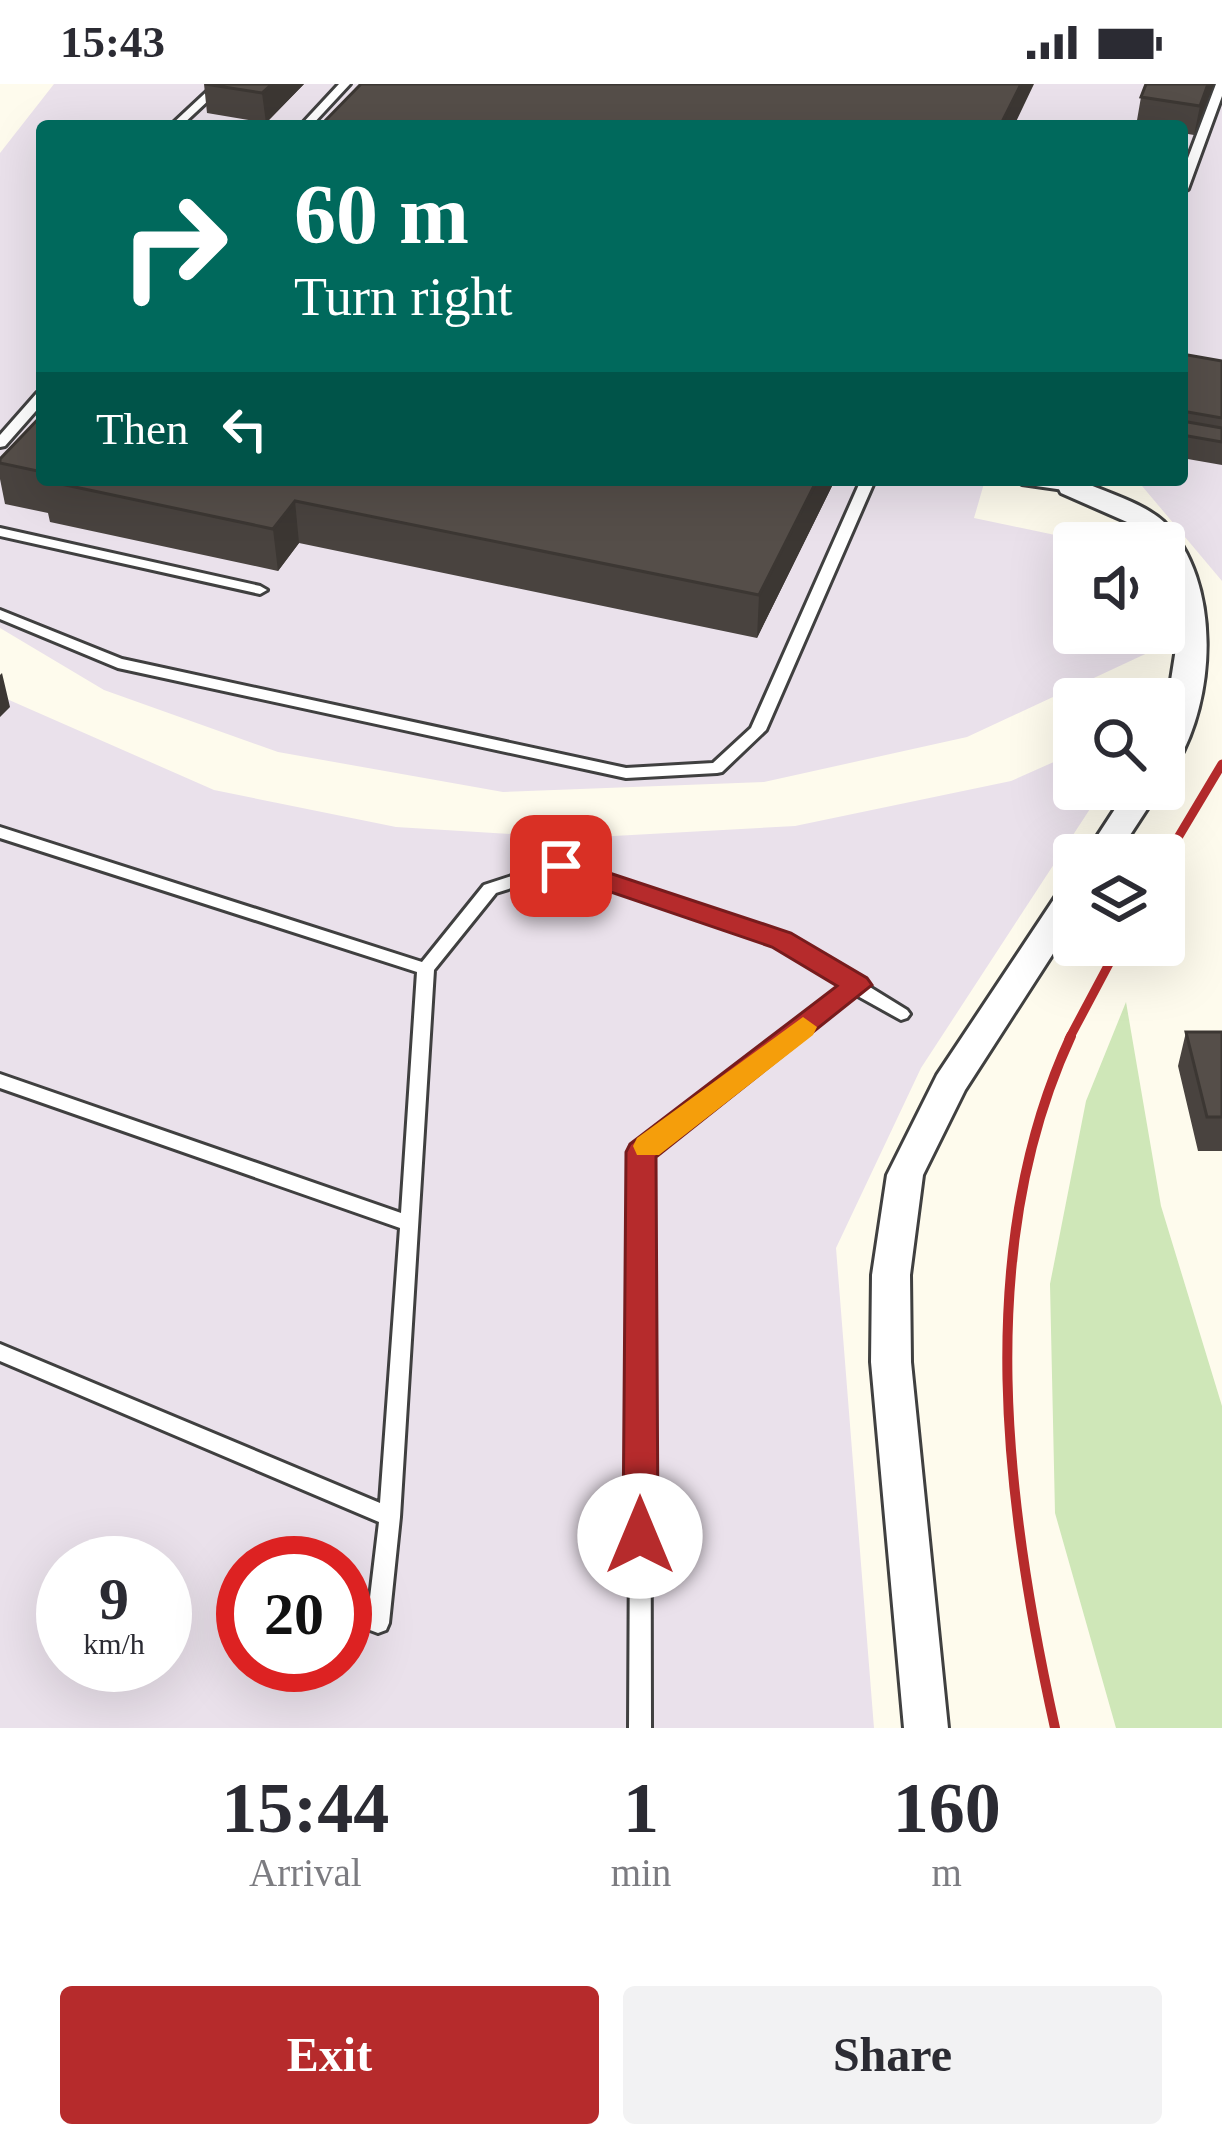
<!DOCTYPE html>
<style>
:root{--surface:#fff;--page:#f2f2f3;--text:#2b2b33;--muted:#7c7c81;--accent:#b62b2c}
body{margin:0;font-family:Georgia,serif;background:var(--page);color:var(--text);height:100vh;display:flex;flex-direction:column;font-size:45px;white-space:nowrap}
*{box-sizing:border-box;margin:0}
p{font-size:39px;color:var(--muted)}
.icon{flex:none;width:66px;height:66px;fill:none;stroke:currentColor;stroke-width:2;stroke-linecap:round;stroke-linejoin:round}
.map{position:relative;height:1644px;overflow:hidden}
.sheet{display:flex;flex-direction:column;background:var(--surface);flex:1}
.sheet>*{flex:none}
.guide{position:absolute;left:36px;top:36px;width:1152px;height:366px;border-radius:12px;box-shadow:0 12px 48px #0002;background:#00695c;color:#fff;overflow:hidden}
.fabs{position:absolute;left:1053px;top:438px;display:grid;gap:24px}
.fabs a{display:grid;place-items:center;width:132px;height:132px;border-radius:12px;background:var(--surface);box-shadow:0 12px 48px #0002;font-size:60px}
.speed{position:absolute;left:36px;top:1452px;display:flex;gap:24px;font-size:60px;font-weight:700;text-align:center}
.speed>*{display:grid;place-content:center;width:156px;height:156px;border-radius:50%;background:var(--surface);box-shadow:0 12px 48px #0002;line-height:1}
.speed small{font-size:30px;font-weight:400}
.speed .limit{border:18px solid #d22;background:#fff;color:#111}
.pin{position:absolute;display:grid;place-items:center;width:102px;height:102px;color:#fff;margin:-51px;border-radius:24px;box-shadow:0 6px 18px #0006}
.me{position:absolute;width:132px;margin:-66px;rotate:0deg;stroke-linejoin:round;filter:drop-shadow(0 0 9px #0008)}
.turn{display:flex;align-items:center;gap:42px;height:252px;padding:0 60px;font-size:54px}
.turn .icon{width:156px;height:156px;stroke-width:2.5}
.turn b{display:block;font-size:84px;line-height:102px}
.then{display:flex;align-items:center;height:114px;padding:0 60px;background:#0003;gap:24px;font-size:45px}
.eta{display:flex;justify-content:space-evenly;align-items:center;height:204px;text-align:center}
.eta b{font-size:72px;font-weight:700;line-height:84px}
.primary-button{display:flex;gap:24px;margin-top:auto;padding:24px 60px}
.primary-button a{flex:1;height:138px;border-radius:12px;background:var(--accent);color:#fff;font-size:48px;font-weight:700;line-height:138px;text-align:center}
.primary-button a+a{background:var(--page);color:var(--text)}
.status{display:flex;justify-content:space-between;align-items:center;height:84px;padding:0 60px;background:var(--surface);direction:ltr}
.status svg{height:33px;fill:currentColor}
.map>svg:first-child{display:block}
</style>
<div class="status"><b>15:43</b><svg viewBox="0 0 49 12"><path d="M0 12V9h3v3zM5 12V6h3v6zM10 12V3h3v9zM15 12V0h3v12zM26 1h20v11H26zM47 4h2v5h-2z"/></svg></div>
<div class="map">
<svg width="1222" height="1644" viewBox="0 0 1222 1644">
<rect width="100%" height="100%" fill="#fefbed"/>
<path fill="#eae1eb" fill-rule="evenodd" d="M 54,0 L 1222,0 L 1222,497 L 1137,396 L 1182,396 L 1182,42 L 42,42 L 42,396 L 985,396 L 974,434 L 1093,459 L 1074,459 L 1074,549 L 1162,549 L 1156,565 L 967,653 L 764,698 L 503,708 L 278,668 L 104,606 L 0,544 L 0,69 Z
M 0,612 L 214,706 L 396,743 L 577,754 L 795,742 L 1011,697 L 1074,669 L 1074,705 L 1103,705 L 921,984 L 836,1164 L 874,1644 L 0,1644 ZM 63,1479 L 165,1479 L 165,1581 L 63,1581 ZM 243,1479 L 345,1479 L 345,1581 L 243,1581 Z"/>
<path fill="#cfe7b8" d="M 1126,918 L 1161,1122 L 1222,1322 L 1222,1644 L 1116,1644 L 1055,1429 L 1050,1200 L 1086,1017 Z"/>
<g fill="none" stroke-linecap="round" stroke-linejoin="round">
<defs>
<path id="service" d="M 215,0 L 226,0 L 181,42 L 170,42 Z
M 339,0 L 350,0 L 311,42 L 300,42 Z
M 1216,0 L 1222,0 L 1222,12 L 1188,105 L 1182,108 L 1182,90 Z
M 42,308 L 42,320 L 5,362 L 0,363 L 0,351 L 37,309 Z
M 861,396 L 875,396 L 766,646 L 722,688 L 717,689 L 626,694 L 118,584 L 0,535 L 0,526 L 122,575 L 626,684 L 713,679 L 751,644 Z
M 1015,396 L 1050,396 L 1076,400 L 1078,403 L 1071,407 L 1022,400 Z
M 0,444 L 260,502 L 267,506 L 260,510 L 0,452 Z
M 0,743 L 422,878 L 484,801 L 561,776 L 787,852 L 907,926 L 910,930 L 907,934 L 901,936 L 856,911 L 650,1071 L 651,1644 L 629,1644 L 632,1068 L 635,1063 L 843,903 L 775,860 L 561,788 L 496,809 L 434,886 L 400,1433 L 389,1539 L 386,1546 L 378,1549 L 370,1546 L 367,1539 L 379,1438 L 0,1277 L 0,1260 L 380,1419 L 400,1144 L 0,1004 L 0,990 L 401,1129 L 417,888 L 0,754 Z"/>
<path id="minor" d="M 1067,396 L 1081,397 C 1107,409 1142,418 1164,438 C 1222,497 1216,616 1175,682 L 1164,685 L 1164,641 L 1177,558 L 1164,459 L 1152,459 L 1127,438 L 1061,409 L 1058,403 Z
M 1128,705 L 1160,705 L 1117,771 L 1085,771 Z
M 1074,800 L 1074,837 L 965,1006 L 923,1091 L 910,1191 L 911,1278 L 948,1644 L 904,1644 L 871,1278 L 872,1191 L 887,1091 L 937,991 L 1062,803 Z"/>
</defs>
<use href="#service" stroke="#404040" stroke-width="6"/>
<use href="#minor" stroke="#404040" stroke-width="6"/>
<use href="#service" fill="#fff" fill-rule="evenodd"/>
<use href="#minor" fill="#fff" fill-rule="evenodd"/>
<path stroke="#b62b2c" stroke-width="9" d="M 1164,777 L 1222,680
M 1069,955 L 1119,861"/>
<path stroke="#b62b2c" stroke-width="10" d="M 1055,1644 C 1006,1424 972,1165 1071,952"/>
</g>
<path fill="#49433f" d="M 204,0 L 304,0 L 266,39 L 207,29 Z
M 1214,0 L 1194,51 L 1182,49 L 1182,42 L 1136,42 L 1141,13 Z
M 1182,270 L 1222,277 L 1222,381 L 1182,374 Z
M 42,331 L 42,396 L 835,396 L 757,554 L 299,459 L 278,487 L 50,438 L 48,429 L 5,420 L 0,395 L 0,375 Z
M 1186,948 L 1222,948 L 1222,1067 L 1198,1067 L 1178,982 Z"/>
<path fill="#3c3733" d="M 272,0 L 304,0 L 266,39 L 262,9 Z
M 1021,0 L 1034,0 L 1014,42 L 1000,42 Z
M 1208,0 L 1214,0 L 1194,51 L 1200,22 Z
M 817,396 L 835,396 L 757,554 L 759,511 Z
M 295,417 L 299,459 L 278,487 L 273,445 Z
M 2,589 L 10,623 L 0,633 L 0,591 Z"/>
<path fill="#554e49" stroke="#3c3733" stroke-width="3" d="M 205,0 L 272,0 L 262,9 Z
M 361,0 L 1021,0 L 1000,42 L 320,42 Z
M 1146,0 L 1208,0 L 1200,22 L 1141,13 Z
M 1182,270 L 1222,277 L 1222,334 L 1182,327 Z
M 42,331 L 42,388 L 0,379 L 0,375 Z
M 1182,337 L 1222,344 L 1222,358 L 1182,351 Z
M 42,396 L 817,396 L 759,511 L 295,417 L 273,445 Z
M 1186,948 L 1222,948 L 1222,1033 L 1207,1033 Z"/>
<path fill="#b62b2c" stroke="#761c1d" stroke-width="3" d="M 561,773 L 791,849 L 867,894 L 872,901 L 656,1073 L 658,1452 L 653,1463 L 640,1467 L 628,1463 L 623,1452 L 626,1068 L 630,1060 L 837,902 L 772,863 L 552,788 L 548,782 Z"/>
<path fill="#f59e0b" d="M 803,933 L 817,943 L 813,951 L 659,1071 L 637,1071 L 633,1062 L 637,1054 Z"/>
</svg>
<div class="fabs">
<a><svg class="icon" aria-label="sound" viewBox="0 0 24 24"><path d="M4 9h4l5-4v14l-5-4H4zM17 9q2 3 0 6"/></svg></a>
<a><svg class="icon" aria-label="search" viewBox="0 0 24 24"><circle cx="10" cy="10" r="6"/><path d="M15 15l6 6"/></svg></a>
<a><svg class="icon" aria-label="layers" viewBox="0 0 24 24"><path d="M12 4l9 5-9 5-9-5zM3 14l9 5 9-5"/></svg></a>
</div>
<div class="speed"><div>9<small>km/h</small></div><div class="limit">20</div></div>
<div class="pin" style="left:561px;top:782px;background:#d93025"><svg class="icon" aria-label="arrive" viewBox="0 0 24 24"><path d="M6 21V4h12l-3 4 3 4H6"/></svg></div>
<svg class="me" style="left:640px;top:1452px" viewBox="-20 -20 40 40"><circle r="19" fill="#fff"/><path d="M0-13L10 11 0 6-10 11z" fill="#b62b2c"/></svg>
<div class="guide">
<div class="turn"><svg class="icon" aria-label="right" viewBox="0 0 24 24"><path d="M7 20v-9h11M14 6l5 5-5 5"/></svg><div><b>60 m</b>Turn right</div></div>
<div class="then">Then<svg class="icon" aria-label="left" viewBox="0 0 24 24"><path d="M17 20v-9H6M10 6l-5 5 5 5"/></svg></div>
</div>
</div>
<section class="sheet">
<div class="eta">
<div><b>15:44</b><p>Arrival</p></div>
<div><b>1</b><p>min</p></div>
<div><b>160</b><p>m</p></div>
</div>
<div class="primary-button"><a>Exit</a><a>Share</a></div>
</section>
